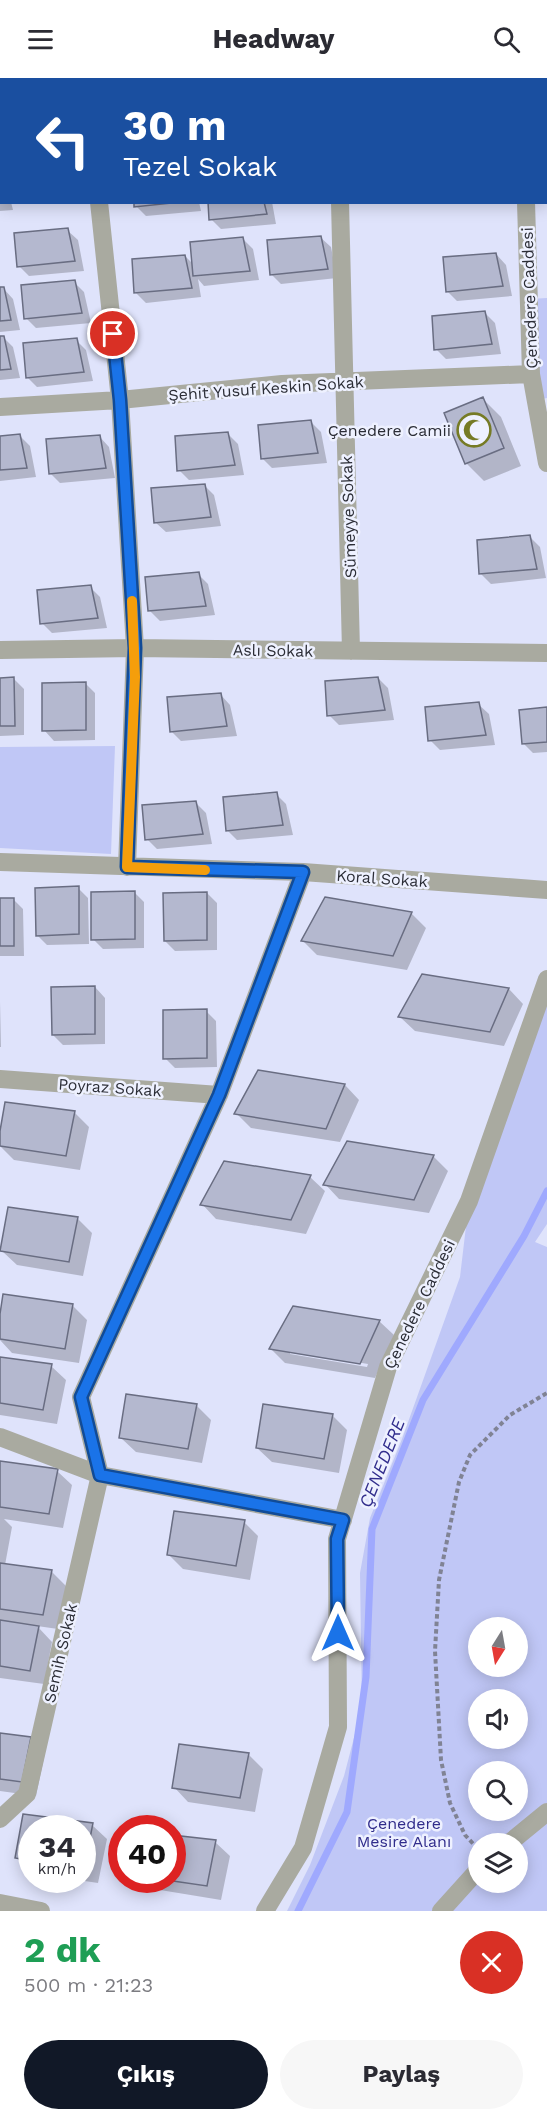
<!DOCTYPE html>
<html lang="tr">
<meta charset="utf-8">
<style>
:root{--surface:#fff;--page:#f7f7f7;--text:#2b2b33;--muted:#7c7c81;--accent:#111827}
body{margin:0;font-family:"Work Sans",sans-serif;background:var(--page);color:var(--text);height:100vh;display:flex;flex-direction:column;font-size:22px;white-space:nowrap}
*{box-sizing:border-box;margin:0}
p{font-size:20px;color:var(--muted)}
.icon{flex:none;width:33px;height:33px;fill:none;stroke:currentColor;stroke-width:2;stroke-linecap:round;stroke-linejoin:round}
.map{position:relative;height:1833px;overflow:hidden}
.drawer{display:flex;flex-direction:column;background:var(--surface);flex:1}
.drawer>*{flex:none}
.hud{position:absolute;left:0px;top:0px;width:548px;height:126px;box-shadow:0 3px 15px #0003;background:#1a4fa0;color:#fff;overflow:hidden}
.needle{width:39px;rotate:191deg}
.controls{position:absolute;left:468px;top:1539px;display:grid;gap:12px}
.controls a{display:grid;place-items:center;width:60px;height:60px;border-radius:50%;background:var(--surface);box-shadow:0 3px 15px #0003;font-size:30px}
.speed{position:absolute;left:18px;top:1737px;display:flex;gap:12px;font-size:30px;font-weight:700;text-align:center}
.speed>*{display:grid;place-content:center;width:78px;height:78px;border-radius:50%;background:var(--surface);box-shadow:0 3px 15px #0003;line-height:1}
.speed small{font-size:15px;font-weight:400}
.speed .limit{border:9px solid #d22;background:#fff;color:#111}
.pin{position:absolute;display:grid;place-items:center;width:51px;height:51px;color:#fff;margin:-26px;border:3px solid #fff;border-radius:50%;box-shadow:0 2px 6px #0007}
.me{position:absolute;width:66px;margin:-33px;rotate:0deg;stroke-linejoin:round;filter:drop-shadow(0 0 4px #0008)}
.turn{display:flex;align-items:center;gap:21px;height:126px;padding:0 24px;font-size:27px}
.turn .icon{width:78px;height:78px;stroke-width:2.5}
.turn b{display:block;font-size:42px;line-height:51px}
.round{display:grid;place-items:center;flex:none;width:63px;height:63px;border-radius:32px;background:var(--page)}
.head{display:flex;align-items:center;justify-content:space-between;height:102px;padding:0 24px}
h1{font-size:36px;font-weight:700;line-height:45px;color:#1e9e55}
.button{display:flex;gap:12px;margin-top:auto;padding:12px 24px}
.button a{flex:1;height:69px;border-radius:36px;background:var(--accent);color:#fff;font-size:24px;font-weight:700;line-height:69px;text-align:center}
.button a+a{background:var(--page);color:var(--text)}
header{display:flex;justify-content:space-between;align-items:center;height:78px;padding:0 24px;background:var(--surface);font-size:27px;font-weight:700}
.map>svg:first-child{display:block}
</style>
<header><svg class="icon" aria-label="menu" viewBox="0 0 24 24"><path d="M4 6h16M4 12h16M4 18h16"/></svg>Headway<svg class="icon" aria-label="search" viewBox="0 0 24 24"><circle cx="10" cy="10" r="6"/><path d="M15 15l6 6"/></svg></header>
<div class="map">
<svg width="547" height="1833" viewBox="0 0 547 1833">
<rect width="100%" height="100%" fill="#dfe3fb"/>
<path fill="#c0c7f6" fill-rule="evenodd" d="M 0,0 L 350,0 L 364,1 L 2,2 L 0,46 Z
M 547,220 L 547,320 L 536,322 L 529,221 Z
M 115,668 L 111,776 L 0,770 L 0,669 Z
M 547,901 L 547,1146 L 535,1164 L 547,1169 L 547,1833 L 287,1833 L 310,1787 L 344,1698 L 362,1629 L 360,1495 L 370,1440 L 402,1361 L 460,1199 L 469,1123 ZM 478,1550 L 518,1550 L 518,1588 L 478,1588 ZM 478,1622 L 518,1622 L 518,1660 L 478,1660 ZM 478,1694 L 518,1694 L 518,1732 L 478,1732 ZM 478,1766 L 518,1766 L 518,1804 L 478,1804 Z"/>
<path fill="#0003" fill-rule="evenodd" d="M 0,95 L 2,124 L 11,124 L 13,132 L 0,133 Z
M 135,124 L 199,124 L 201,133 L 146,138 L 136,128 Z
M 209,124 L 272,124 L 276,146 L 221,151 L 211,141 Z
M 67,152 L 78,162 L 84,193 L 29,198 L 19,188 Z
M 320,159 L 331,169 L 337,200 L 281,206 L 271,196 Z
M 243,161 L 253,171 L 259,202 L 204,208 L 198,201 L 201,219 L 146,225 L 136,215 L 185,178 L 193,186 Z
M 496,176 L 506,187 L 512,218 L 457,223 L 447,213 Z
M 74,204 L 84,214 L 91,245 L 36,250 L 26,240 Z
M 3,210 L 13,221 L 20,252 L 0,254 L 0,211 Z
M 485,235 L 495,245 L 501,276 L 446,281 L 436,271 Z
M 0,259 L 3,259 L 13,269 L 20,300 L 0,302 Z
M 76,262 L 86,272 L 93,303 L 37,309 L 27,299 Z
M 483,321 L 501,339 L 521,388 L 484,403 L 466,385 Z
M 311,344 L 321,354 L 327,385 L 272,390 L 262,380 Z
M 227,355 L 238,366 L 244,397 L 189,402 L 179,392 Z
M 20,358 L 30,368 L 36,399 L 0,403 L 0,360 Z
M 99,358 L 109,369 L 115,400 L 60,405 L 50,395 Z
M 204,407 L 214,417 L 221,448 L 166,454 L 155,444 Z
M 530,459 L 540,469 L 546,500 L 491,506 L 481,496 Z
M 198,496 L 208,506 L 215,537 L 160,543 L 150,533 Z
M 90,509 L 100,519 L 107,550 L 52,555 L 42,545 Z
M 378,600 L 388,610 L 394,642 L 339,647 L 329,637 Z
M 0,601 L 14,601 L 24,611 L 24,657 L 0,658 Z
M 85,605 L 95,615 L 95,662 L 54,663 L 44,652 Z
M 220,616 L 230,627 L 237,658 L 181,663 L 171,653 Z
M 478,626 L 489,636 L 495,667 L 440,672 L 430,662 Z
M 547,631 L 547,674 L 533,675 L 523,665 Z
M 276,716 L 286,726 L 293,757 L 237,762 L 227,752 Z
M 195,724 L 206,735 L 212,766 L 157,771 L 147,761 Z
M 78,810 L 88,820 L 89,866 L 47,867 L 37,857 Z
M 134,814 L 144,824 L 144,870 L 103,871 L 93,861 Z
M 207,815 L 217,825 L 217,872 L 175,873 L 165,863 Z
M 0,821 L 13,821 L 23,831 L 24,878 L 0,878 Z
M 411,835 L 426,850 L 407,892 L 317,877 L 303,863 Z
M 423,897 L 509,911 L 523,926 L 504,968 L 415,953 L 400,939 Z
M 95,909 L 105,920 L 105,966 L 63,967 L 53,957 Z
M 0,923 L 1,969 L 0,969 Z
M 206,933 L 216,943 L 217,989 L 175,990 L 165,980 Z
M 259,993 L 345,1007 L 359,1022 L 340,1064 L 251,1050 L 236,1035 Z
M 74,1034 L 89,1049 L 80,1092 L 14,1082 L 0,1068 L 0,1062 Z
M 433,1078 L 448,1093 L 429,1135 L 339,1121 L 325,1106 Z
M 225,1085 L 310,1099 L 325,1113 L 306,1156 L 216,1141 L 202,1126 Z
M 77,1140 L 92,1155 L 83,1198 L 17,1187 L 2,1173 Z
M 73,1228 L 87,1242 L 79,1285 L 12,1275 L 0,1262 L 0,1245 Z
M 379,1243 L 394,1257 L 375,1300 L 285,1285 L 271,1271 ZM 290,1273 L 368,1286 L 367,1289 L 290,1276 Z
M 0,1281 L 51,1288 L 66,1302 L 57,1346 L 0,1337 Z
M 196,1327 L 211,1342 L 202,1385 L 136,1374 L 121,1360 Z
M 332,1337 L 347,1352 L 339,1395 L 272,1384 L 257,1370 Z
M 0,1385 L 57,1393 L 72,1407 L 63,1450 L 4,1441 L 12,1449 L 5,1487 L 52,1494 L 66,1508 L 58,1551 L 37,1548 L 52,1564 L 44,1606 L 0,1600 Z
M 244,1444 L 258,1458 L 250,1502 L 183,1491 L 169,1477 Z
M 0,1656 L 45,1675 L 36,1718 L 0,1713 Z
M 249,1677 L 263,1691 L 255,1734 L 188,1724 L 174,1709 Z
M 24,1738 L 92,1747 L 107,1761 L 98,1805 L 78,1802 L 82,1802 L 82,1750 L 32,1750 L 32,1794 L 17,1780 Z
M 215,1764 L 230,1778 L 221,1822 L 154,1811 L 145,1802 L 172,1802 Z"/>
<g fill="none" stroke-linecap="round" stroke-linejoin="round">
<path stroke="#9fa9fe" stroke-width="7" d="M 298,1833 L 347,1734 L 366,1599 L 372,1451 L 423,1322 L 524,1158 L 547,1113"/>
</g>
<path fill="#b4b8cf" stroke="#696d82" stroke-width="1.5" d="M 134,124 L 181,124 L 134,129 Z
M 208,124 L 264,124 L 267,136 L 209,142 Z
M 68,150 L 75,183 L 17,189 L 14,155 Z
M 321,158 L 328,191 L 270,197 L 267,162 Z
M 243,159 L 250,193 L 193,198 L 190,164 Z
M 496,175 L 503,208 L 446,214 L 443,179 Z
M 185,177 L 192,210 L 134,215 L 132,181 Z
M 75,202 L 82,235 L 24,241 L 21,207 Z
M 0,209 L 4,209 L 11,242 L 0,243 Z
M 485,233 L 492,266 L 434,272 L 432,238 Z
M 0,258 L 4,258 L 11,291 L 0,292 Z
M 77,260 L 84,294 L 26,300 L 23,265 Z
M 483,319 L 504,370 L 465,386 L 444,335 Z
M 311,342 L 318,375 L 261,381 L 258,347 Z
M 228,354 L 235,387 L 177,393 L 175,358 Z
M 20,356 L 27,390 L 0,392 L 0,358 Z
M 100,357 L 106,390 L 49,396 L 46,361 Z
M 205,406 L 211,439 L 154,445 L 151,410 Z
M 530,457 L 537,491 L 479,496 L 477,462 Z
M 199,494 L 206,528 L 148,533 L 145,499 Z
M 91,507 L 98,540 L 40,546 L 37,512 Z
M 14,599 L 15,648 L 0,648 L 0,600 Z
M 378,599 L 385,632 L 327,638 L 325,603 Z
M 86,604 L 86,652 L 42,653 L 42,605 Z
M 221,615 L 227,648 L 170,654 L 167,619 Z
M 479,624 L 486,657 L 428,663 L 425,629 Z
M 547,629 L 547,664 L 522,666 L 519,632 Z
M 277,714 L 283,747 L 226,753 L 223,719 Z
M 196,723 L 203,756 L 145,762 L 142,727 Z
M 79,808 L 79,856 L 36,858 L 35,810 Z
M 135,813 L 135,861 L 91,862 L 91,814 Z
M 207,814 L 207,862 L 164,863 L 163,815 Z
M 325,819 L 412,834 L 393,878 L 301,863 Z
M 0,820 L 14,820 L 14,868 L 0,868 Z
M 422,896 L 509,910 L 490,954 L 398,939 Z
M 95,908 L 95,956 L 52,957 L 51,909 Z
M 207,931 L 207,980 L 163,981 L 163,932 Z
M 258,992 L 345,1006 L 326,1051 L 234,1036 Z
M 5,1024 L 75,1033 L 66,1078 L 0,1068 L 0,1053 Z
M 347,1063 L 434,1077 L 414,1122 L 323,1107 Z
M 224,1083 L 311,1097 L 291,1142 L 200,1127 Z
M 8,1129 L 78,1139 L 69,1184 L 0,1173 Z
M 3,1216 L 73,1226 L 65,1271 L 0,1261 L 0,1236 Z
M 293,1228 L 380,1242 L 360,1286 L 269,1271 Z
M 0,1279 L 52,1286 L 43,1332 L 0,1325 Z
M 126,1316 L 197,1326 L 188,1371 L 119,1360 Z
M 263,1326 L 333,1336 L 324,1381 L 256,1370 Z
M 0,1383 L 58,1391 L 49,1436 L 0,1429 Z
M 174,1433 L 245,1442 L 236,1488 L 167,1477 Z
M 0,1485 L 52,1492 L 43,1537 L 0,1531 Z
M 0,1542 L 39,1548 L 30,1593 L 0,1588 Z
M 0,1655 L 31,1659 L 22,1704 L 0,1701 Z
M 179,1666 L 249,1675 L 240,1720 L 172,1710 Z
M 23,1736 L 93,1745 L 84,1791 L 82,1791 L 82,1750 L 32,1750 L 32,1783 L 15,1780 Z
M 172,1757 L 216,1762 L 207,1808 L 166,1802 L 172,1802 Z"/>
<g fill="none" stroke-linecap="round" stroke-linejoin="round">
<path stroke="#bbbfd4" stroke-width="18" stroke-dasharray="18 9" stroke-linecap="butt" d="M 534,2 L 534,0"/>
<path stroke="#808394" stroke-width="4" stroke-dasharray="4.5 3" stroke-linecap="butt" d="M 478,1771 L 465,1757 L 450,1725 L 441,1682 L 435,1573 L 439,1502 L 459,1404 L 470,1377 L 510,1337 L 547,1315"/>
<path stroke="#a9aaa0" stroke-width="18" d="M 0,61 L 2,61
M 99,124 L 120,322 L 135,570 L 127,789
M 340,124 L 351,573
M 526,124 L 531,296 L 547,385
M 0,329 L 120,322 L 282,306 L 531,296
M 0,572 L 135,570 L 547,575
M 0,784 L 303,794 L 547,812
M 0,1001 L 219,1017
M 0,1359 L 100,1397 L 343,1442
M 0,1741 L 27,1716 L 100,1397 L 81,1319 L 219,1017 L 303,794
M 508,1766 L 547,1734
M 0,1825 L 41,1833
M 265,1833 L 303,1770 L 338,1649 L 337,1461 L 388,1289 L 469,1123 L 547,901
M 441,1833 L 478,1792"/>
</g>
<g fill="none" stroke-linecap="round" stroke-linejoin="round">
<defs>
<path id="route" d="M 113,256 L 120,322 L 135,570 L 127,789 L 303,794 L 219,1017 L 81,1319 L 100,1397 L 343,1442 L 337,1461 L 338,1555"/>
</defs>
<use href="#route" stroke="#114b97" stroke-width="15"/>
<use href="#route" stroke="#1a73e8" stroke-width="10"/>
<path stroke="#f59e0b" stroke-width="10" d="M 132,523 L 135,599 L 127,789 L 205,792"/>
</g>
<defs>
<symbol id="mosque-ring" viewBox="-11 -11 22 22"><circle r="9.5" fill="#eef1ff" stroke="#767b25" stroke-width="1.5"/><path d="M3.5-4.9A6 6 0 1 0 3.5 4.9A5 5 0 1 1 3.5-4.9Z" fill="#767b25"/></symbol>
</defs>
<g fill-rule="evenodd">
<use href="#mosque-ring" x="455" y="333" width="38" height="38"/>
</g>
<g text-anchor="middle" stroke-width="5" stroke-linejoin="round" paint-order="stroke">
<g font-size="16" fill="#2b2d36" stroke="#eef1ff">
<text transform="translate(529 220) rotate(-92)" y="6">Çenedere Caddesi</text>
<text transform="translate(266 310) rotate(-4)" y="6">Şehit Yusuf Keskin Sokak</text>
<text transform="translate(348 439) rotate(-92)" y="6">Sümeyye Sokak</text>
<text transform="translate(273 572) rotate(1)" y="6">Aslı Sokak</text>
<text transform="translate(382 800) rotate(4)" y="6">Koral Sokak</text>
<text transform="translate(110 1009) rotate(4)" y="6">Poyraz Sokak</text>
<text transform="translate(419 1226) rotate(-64)" y="6">Çenedere Caddesi</text>
<text transform="translate(60 1575) rotate(-77)" y="6">Semih Sokak</text>
</g>
<g font-size="16" fill="#2b2d36" stroke="#eef1ff" text-anchor="end">
<text x="451" y="358">Çenedere Camii</text>
</g>
<g font-size="16" fill="#302c8b" stroke="#eef1ff">
<text x="404" y="1751">Çenedere<tspan x="404" dy="18">Mesire Alanı</tspan></text>
</g>
<g font-size="18" font-style="italic" fill="#322e8d" stroke="#eef1ff">
<text transform="translate(382 1385) rotate(-68)" y="6">ÇENEDERE</text>
</g>
</g>
</svg>
<div class="controls">
<a><svg class="needle" viewBox="-14 -14 28 28"><path d="M0-13l5 13h-10z" fill="#e53935"/><path d="M0 13l5-13h-10z" fill="#7c7c81"/></svg></a>
<a><svg class="icon" aria-label="sound" viewBox="0 0 24 24"><path d="M4 9h4l5-4v14l-5-4H4zM17 9q2 3 0 6"/></svg></a>
<a><svg class="icon" aria-label="search" viewBox="0 0 24 24"><circle cx="10" cy="10" r="6"/><path d="M15 15l6 6"/></svg></a>
<a><svg class="icon" aria-label="layers" viewBox="0 0 24 24"><path d="M12 4l9 5-9 5-9-5zM3 14l9 5 9-5"/></svg></a>
</div>
<div class="speed"><div>34<small>km/h</small></div><div class="limit">40</div></div>
<div class="pin" style="left:113px;top:256px;background:#d93025"><svg class="icon" aria-label="arrive" viewBox="0 0 24 24"><path d="M6 21V4h12l-3 4 3 4H6"/></svg></div>
<svg class="me" style="left:338px;top:1555px" viewBox="-20 -20 40 40"><path d="M0-17L14 15 0 8-14 15z" fill="#1a73e8" stroke="#fff" stroke-width="4"/></svg>
<div class="hud">
<div class="turn"><svg class="icon" aria-label="left" viewBox="0 0 24 24"><path d="M17 20v-9H6M10 6l-5 5 5 5"/></svg><div><b>30 m</b>Tezel Sokak</div></div>
</div>
</div>
<section class="drawer">
<div class="head"><div><h1>2 dk</h1><p>500 m · 21:23</p></div><a class="round" style="background:#d93025;color:#fff"><svg class="icon" aria-label="close" viewBox="0 0 24 24"><path d="M6 6l12 12M18 6L6 18"/></svg></a></div>
<div class="button"><a>Çıkış</a><a>Paylaş</a></div>
</section>
